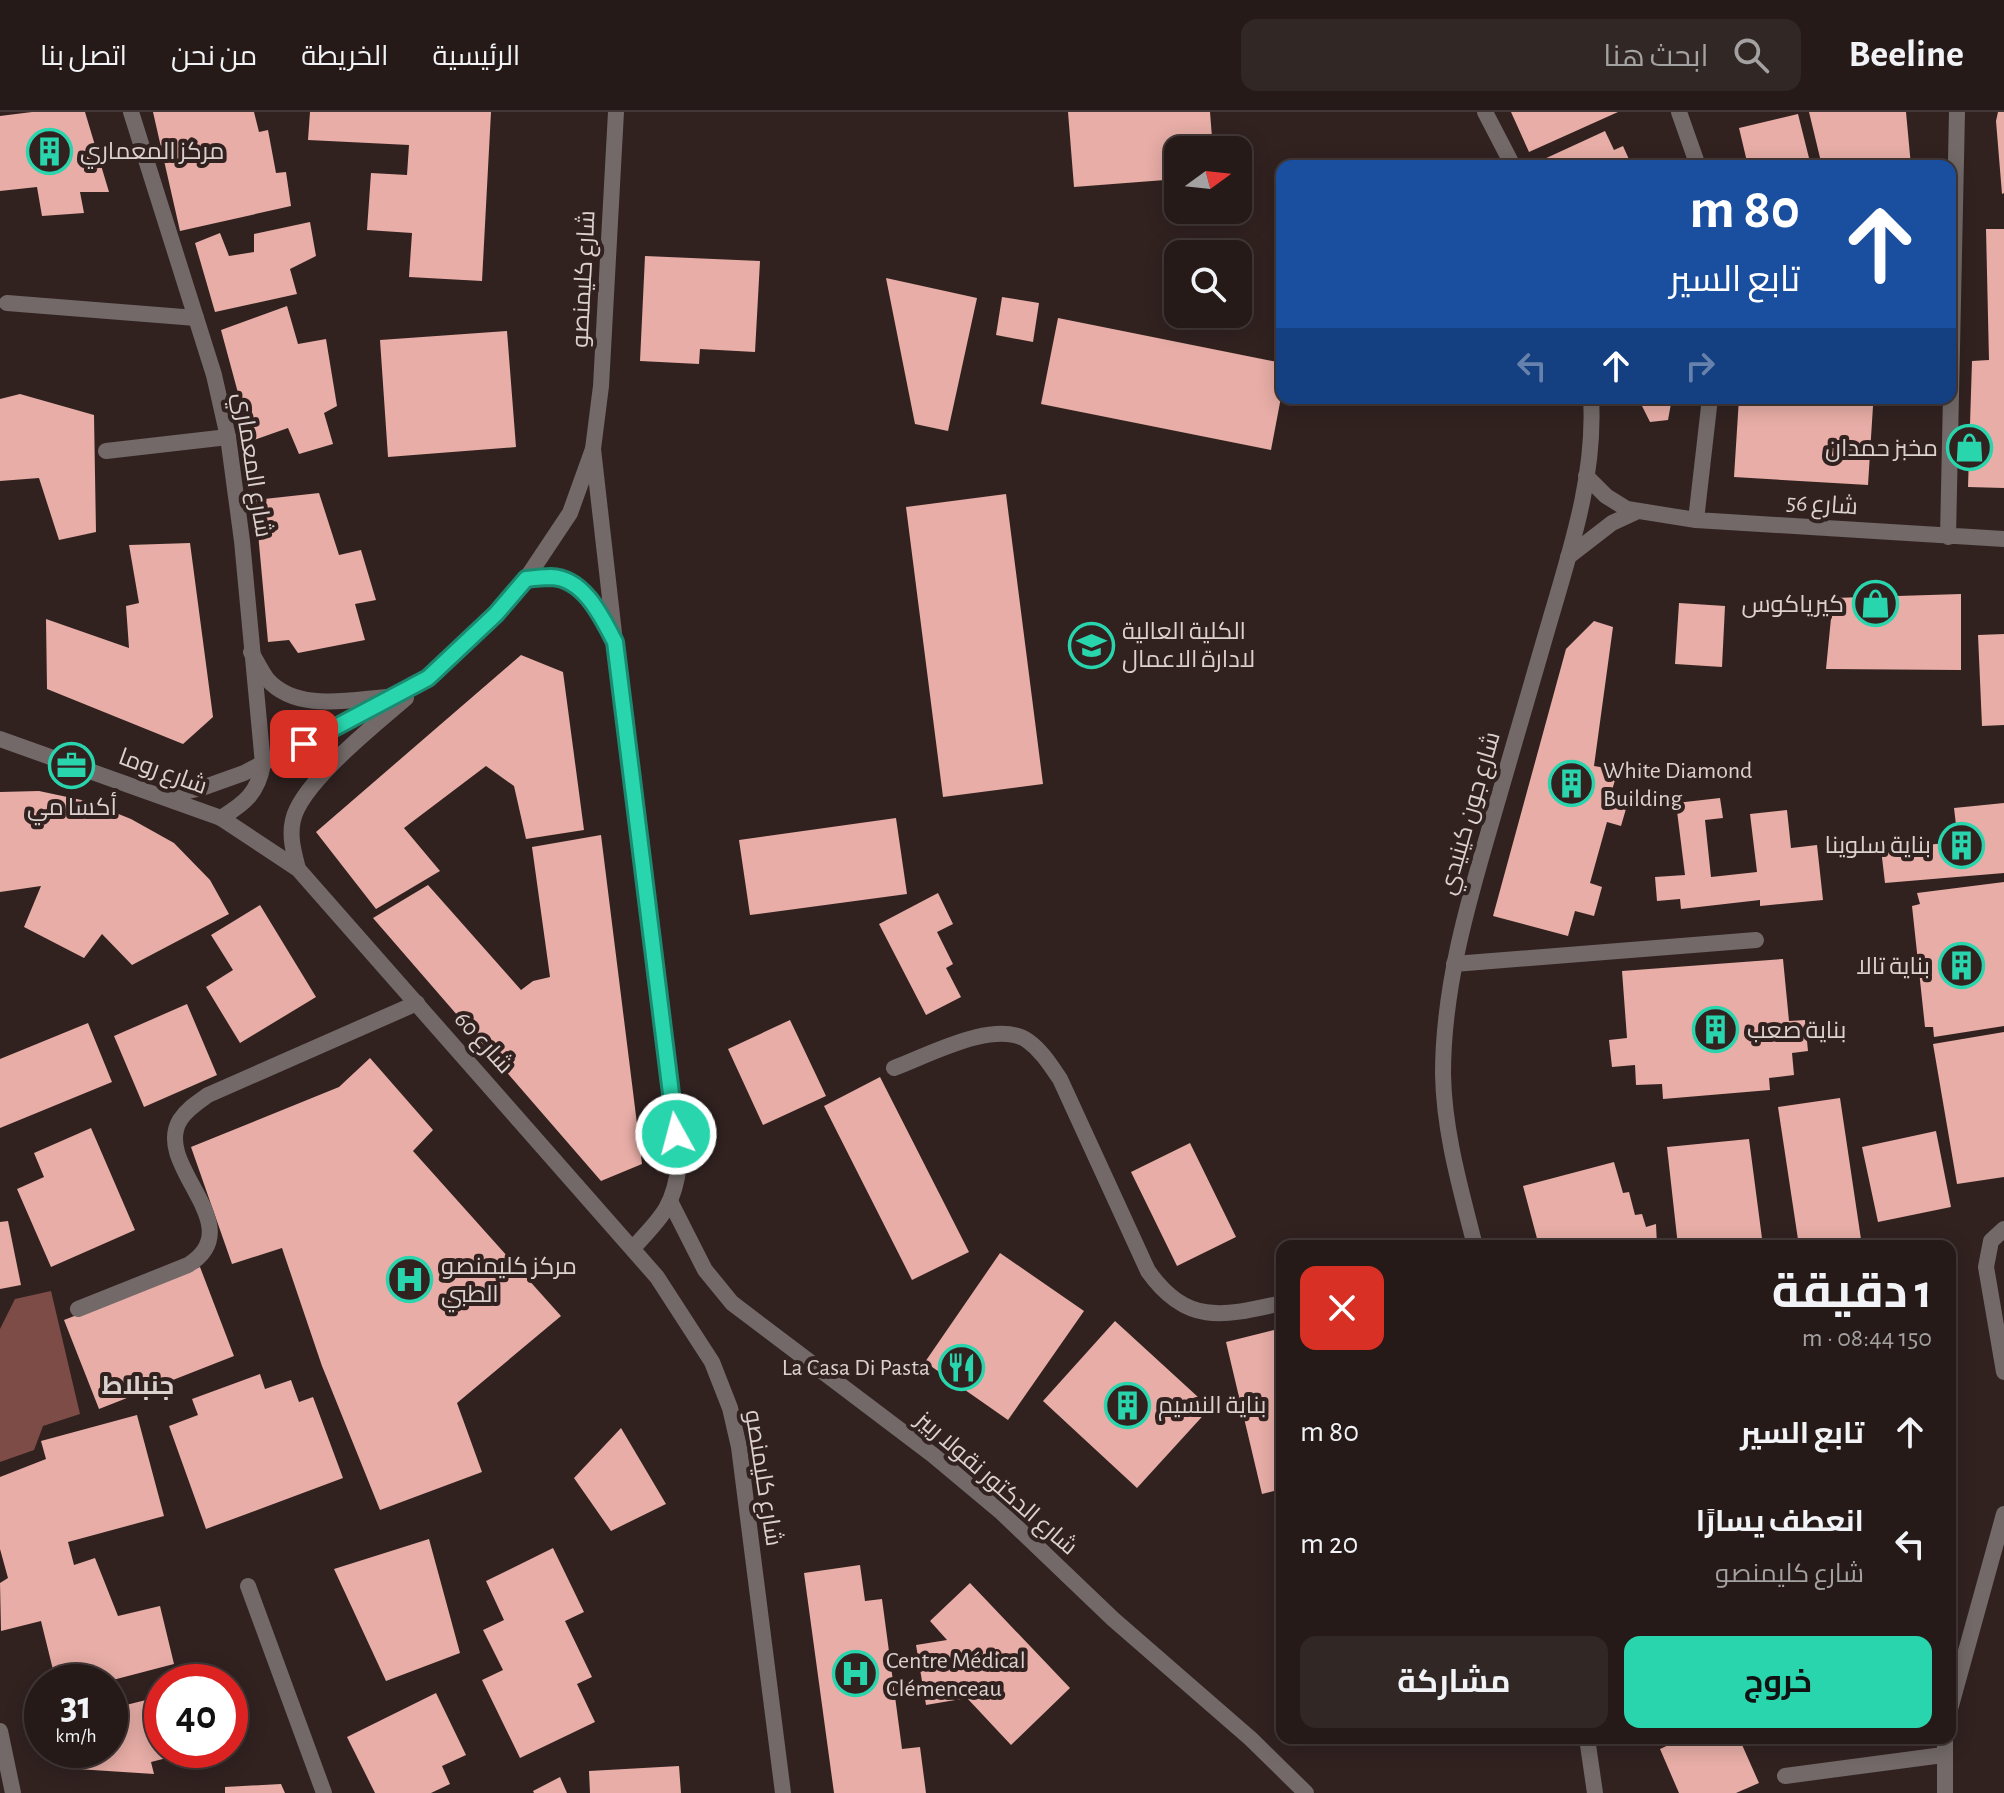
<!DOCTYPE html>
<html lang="ar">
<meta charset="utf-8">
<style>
:root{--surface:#251a18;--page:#312725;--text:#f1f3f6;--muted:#a3a1a2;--line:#423837;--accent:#28d5ad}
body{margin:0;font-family:"Alegreya Sans",Cairo,sans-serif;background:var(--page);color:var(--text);direction:rtl;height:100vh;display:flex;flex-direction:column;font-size:30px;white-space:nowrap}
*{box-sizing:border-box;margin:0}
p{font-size:26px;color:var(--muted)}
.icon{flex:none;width:44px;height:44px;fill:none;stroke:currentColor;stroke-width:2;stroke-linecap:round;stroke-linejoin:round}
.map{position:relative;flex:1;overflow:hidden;direction:ltr}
.sheet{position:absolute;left:1276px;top:1128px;width:680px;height:504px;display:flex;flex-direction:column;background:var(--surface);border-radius:16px;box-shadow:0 4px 20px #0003,0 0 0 2px var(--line);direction:rtl}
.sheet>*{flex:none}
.hud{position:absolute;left:1276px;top:48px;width:680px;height:244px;border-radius:16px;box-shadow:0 4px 20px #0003,0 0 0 2px var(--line);direction:rtl;background:#1a4fa0;color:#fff;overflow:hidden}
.needle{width:52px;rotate:75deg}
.tools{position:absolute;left:1164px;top:24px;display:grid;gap:16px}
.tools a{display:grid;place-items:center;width:88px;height:88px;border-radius:16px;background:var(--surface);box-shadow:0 4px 20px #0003,0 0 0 2px var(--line);font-size:40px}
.speed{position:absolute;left:24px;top:1552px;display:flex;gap:16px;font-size:40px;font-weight:700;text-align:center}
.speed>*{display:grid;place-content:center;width:104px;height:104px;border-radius:50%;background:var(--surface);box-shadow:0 4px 20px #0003,0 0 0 2px var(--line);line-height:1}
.speed small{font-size:20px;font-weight:400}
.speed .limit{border:12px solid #d22;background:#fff;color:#111}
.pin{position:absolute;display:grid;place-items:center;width:68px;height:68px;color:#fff;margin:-34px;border-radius:16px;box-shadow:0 4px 12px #0006}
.me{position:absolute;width:88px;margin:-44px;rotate:353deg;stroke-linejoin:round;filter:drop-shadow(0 0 6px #0008)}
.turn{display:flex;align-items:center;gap:28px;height:168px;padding:0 24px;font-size:36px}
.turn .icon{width:104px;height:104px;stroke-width:2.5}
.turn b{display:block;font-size:56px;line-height:68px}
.lanes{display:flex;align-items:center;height:76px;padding:0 24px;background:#0003;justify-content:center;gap:40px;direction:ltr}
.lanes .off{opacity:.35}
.round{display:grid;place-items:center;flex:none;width:84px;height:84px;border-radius:16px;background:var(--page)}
.overview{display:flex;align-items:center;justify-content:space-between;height:136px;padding:0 24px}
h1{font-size:48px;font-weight:700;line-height:60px}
.primary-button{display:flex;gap:16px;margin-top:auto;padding:16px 24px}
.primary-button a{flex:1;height:92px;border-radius:16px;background:var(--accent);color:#111;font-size:32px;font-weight:700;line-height:92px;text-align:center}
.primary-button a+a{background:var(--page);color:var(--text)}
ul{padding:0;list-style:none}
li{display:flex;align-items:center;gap:24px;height:112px;padding:0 24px}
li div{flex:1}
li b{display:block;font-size:30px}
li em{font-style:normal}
header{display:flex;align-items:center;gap:48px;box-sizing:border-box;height:112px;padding:0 40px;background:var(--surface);border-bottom:2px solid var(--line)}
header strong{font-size:38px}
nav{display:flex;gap:44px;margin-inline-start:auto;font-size:28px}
.search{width:560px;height:72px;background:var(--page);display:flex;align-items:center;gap:20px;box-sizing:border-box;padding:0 28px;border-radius:16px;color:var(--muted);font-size:30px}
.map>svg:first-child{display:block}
</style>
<header>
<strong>Beeline</strong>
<div class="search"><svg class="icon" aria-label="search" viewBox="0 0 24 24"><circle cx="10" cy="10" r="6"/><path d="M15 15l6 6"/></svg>ابحث هنا</div>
<nav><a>الرئيسية</a><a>الخريطة</a><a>من نحن</a><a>اتصل بنا</a></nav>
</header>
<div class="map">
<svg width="2004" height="1681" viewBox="0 0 2004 1681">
<rect width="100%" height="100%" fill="#312220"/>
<path fill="#7e4c46" d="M 51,1179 L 80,1302 L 43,1314 L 34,1338 L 0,1350 L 0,1217 L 15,1187 Z"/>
<path fill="#e7ada6" d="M 32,0 L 85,0 L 109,80 L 80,80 L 84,101 L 42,104 L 37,75 L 0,79 L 0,4 Z
M 153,0 L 254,0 L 259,20 L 268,18 L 276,61 L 286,60 L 291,94 L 180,119 Z
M 310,0 L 491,0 L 482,169 L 409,165 L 412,121 L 367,118 L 371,61 L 407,63 L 409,33 L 308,28 Z
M 1068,0 L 1210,0 L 1213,38 L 1178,38 L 1178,67 L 1074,75 Z
M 1511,0 L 1618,0 L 1529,40 Z
M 1809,0 L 1906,0 L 1911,54 L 1822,54 Z
M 1998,0 L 2004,0 L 2004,81 L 2002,82 L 1996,9 Z
M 1798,2 L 1811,54 L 1748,54 L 1739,16 Z
M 1605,19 L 1614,38 L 1623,34 L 1632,54 L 1529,54 Z
M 310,110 L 316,144 L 290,157 L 297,182 L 215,200 L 195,131 L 220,121 L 229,144 L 254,140 L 254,122 Z
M 1986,117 L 2004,117 L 2004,376 L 1968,375 L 1972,249 L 1989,248 Z
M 645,144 L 760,149 L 755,240 L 700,237 L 699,252 L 640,249 Z
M 886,166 L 977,186 L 948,319 L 915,312 Z
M 1002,185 L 1039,191 L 1033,230 L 996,223 Z
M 287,194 L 298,232 L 326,227 L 337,294 L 324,301 L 333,332 L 299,342 L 288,316 L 251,329 L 221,218 Z
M 1058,206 L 1282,251 L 1282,280 L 1271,338 L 1041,292 Z
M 507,219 L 516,335 L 388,345 L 380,228 Z
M 20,282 L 94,303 L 96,420 L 59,428 L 39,366 L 0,369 L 0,287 Z
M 1638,286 L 1672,286 L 1668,308 L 1650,310 Z
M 1739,286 L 1829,286 L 1829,291 L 1873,294 L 1868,373 L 1734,365 Z
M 319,381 L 339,443 L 361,438 L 376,488 L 355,492 L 365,528 L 298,541 L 289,528 L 268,530 L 255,388 Z
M 1006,382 L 1043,672 L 943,685 L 906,395 Z
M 190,431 L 213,605 L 183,632 L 47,577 L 46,507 L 129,536 L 126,494 L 139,491 L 129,433 Z
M 1961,482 L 1961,558 L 1826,557 L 1833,486 Z
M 1679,491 L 1725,494 L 1722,555 L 1675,552 Z
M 1594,509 L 1613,515 L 1594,654 L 1618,658 L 1610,685 L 1628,690 L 1621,714 L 1607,710 L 1590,771 L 1602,775 L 1594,804 L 1575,799 L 1568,824 L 1493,804 L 1566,537 Z
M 2004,522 L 2004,613 L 1982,614 L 1978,523 Z
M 521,543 L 563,560 L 584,718 L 526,727 L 514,674 L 486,654 L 404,716 L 440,759 L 376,797 L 316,720 Z
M 39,679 L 86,689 L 131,707 L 174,731 L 210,768 L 229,802 L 132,853 L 102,822 L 84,846 L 24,815 L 41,774 L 0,780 L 0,680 Z
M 1720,686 L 1723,706 L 1705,708 L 1711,765 L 1757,760 L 1750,702 L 1787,698 L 1791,736 L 1817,733 L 1823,788 L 1760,794 L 1760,788 L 1681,797 L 1680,787 L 1657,789 L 1655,765 L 1685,763 L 1676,691 Z
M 2004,691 L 2004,761 L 1885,771 L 1881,737 L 1958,730 L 1954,696 Z
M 896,706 L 907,782 L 750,803 L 739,728 Z
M 601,723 L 642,1052 L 601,1069 L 373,806 L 428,773 L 521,878 L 533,869 L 550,865 L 532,735 Z
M 2004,770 L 2004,914 L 1934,925 L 1933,915 L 1925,915 L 1912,794 L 1920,792 L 1917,781 Z
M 938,781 L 953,812 L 937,820 L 953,852 L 946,856 L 961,885 L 926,903 L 879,812 Z
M 260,793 L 316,885 L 240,931 L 206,875 L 233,858 L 211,823 Z
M 1783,847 L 1789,909 L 1805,908 L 1808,939 L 1792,941 L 1794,963 L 1769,966 L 1770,978 L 1663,987 L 1662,972 L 1636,973 L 1635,953 L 1612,955 L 1609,928 L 1627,926 L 1622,859 Z
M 187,892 L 217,963 L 144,995 L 114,924 Z
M 790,908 L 826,984 L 763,1013 L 728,937 Z
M 88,911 L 112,970 L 0,1016 L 0,947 Z
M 2004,920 L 2004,1065 L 1957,1072 L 1933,932 Z
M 370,946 L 433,1018 L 413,1039 L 561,1204 L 457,1291 L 482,1360 L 380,1398 L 322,1254 L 282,1136 L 232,1152 L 191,1035 L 339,975 Z
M 880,965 L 969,1140 L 912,1168 L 824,994 Z
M 1840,986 L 1862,1134 L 1799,1134 L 1778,995 Z
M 91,1016 L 135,1118 L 51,1155 L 17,1077 L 44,1065 L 34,1041 Z
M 1936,1019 L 1951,1095 L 1878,1110 L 1862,1035 Z
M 1749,1027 L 1763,1134 L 1678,1134 L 1667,1035 Z
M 1190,1031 L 1236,1125 L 1177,1154 L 1131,1060 Z
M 1614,1050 L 1623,1081 L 1629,1080 L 1635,1103 L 1642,1102 L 1646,1115 L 1656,1112 L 1657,1134 L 1539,1134 L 1523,1074 Z
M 8,1109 L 21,1173 L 0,1177 L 0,1110 Z
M 1000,1141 L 1084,1199 L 1008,1308 L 925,1250 Z
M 200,1155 L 234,1244 L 99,1297 L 64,1208 Z
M 1115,1209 L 1210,1296 L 1137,1376 L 1043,1289 Z
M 1282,1216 L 1282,1377 L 1262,1382 L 1226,1230 Z
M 260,1262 L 265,1277 L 291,1268 L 299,1290 L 313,1285 L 343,1366 L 206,1417 L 169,1314 L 198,1303 L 192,1287 Z
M 137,1303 L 164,1404 L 68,1430 L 74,1453 L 95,1446 L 118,1504 L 160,1494 L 174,1552 L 105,1570 L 56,1570 L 41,1509 L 1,1519 L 0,1471 L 8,1466 L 0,1437 L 0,1365 L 46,1347 L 41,1329 Z
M 621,1316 L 666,1392 L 611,1419 L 574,1366 Z
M 429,1427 L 460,1541 L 386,1569 L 334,1457 Z
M 553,1436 L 584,1500 L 565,1509 L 592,1565 L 577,1572 L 595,1610 L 520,1646 L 482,1568 L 503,1558 L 483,1518 L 504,1508 L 486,1469 Z
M 860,1453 L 865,1489 L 882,1487 L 902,1637 L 920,1635 L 926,1681 L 834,1681 L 804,1461 Z
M 970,1471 L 1070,1576 L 1011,1633 L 967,1586 L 926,1593 L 916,1533 L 947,1528 L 930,1509 Z
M 436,1581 L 466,1643 L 442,1654 L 450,1672 L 431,1681 L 375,1681 L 347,1625 Z
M 162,1584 L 162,1638 L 194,1639 L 151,1650 L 154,1662 L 77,1657 L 73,1638 L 110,1638 L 110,1597 Z
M 1684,1626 L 1739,1626 L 1759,1671 L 1736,1681 L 1679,1681 L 1660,1637 Z
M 679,1654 L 681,1681 L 590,1681 L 589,1659 Z
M 560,1665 L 567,1681 L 534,1681 L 533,1679 Z
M 281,1672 L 285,1681 L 225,1681 L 225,1675 Z"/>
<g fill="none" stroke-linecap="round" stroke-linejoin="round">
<path stroke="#726968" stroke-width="16" d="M 7,191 L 196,206
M 894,956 C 927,944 996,906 1028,929 C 1042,939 1051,954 1060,967 L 1148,1159 C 1187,1214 1224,1204 1282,1191
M 1785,1664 L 1943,1643"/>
<path stroke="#726968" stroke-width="16" d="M 593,337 L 615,530
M 106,339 L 228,325"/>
<path stroke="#726968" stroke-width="16" d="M 131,0 L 214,263 L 228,325 L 242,429 L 263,652 C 258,681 245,691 221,706
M 1679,0 L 1698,54
M 1586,364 L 1606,384 L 1627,397 L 1696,408 L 2004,427
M 1696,408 L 1710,286
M 1948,425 L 1957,0
M 1568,445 L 1612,411 L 1638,399
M 1454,852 L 1756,828
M 671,1091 L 705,1158 L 732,1191 L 933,1343 L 1000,1399 L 1113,1507 L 1251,1627 L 1306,1681
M 2004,1117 L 1991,1129 L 1986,1155 L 2004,1260
M 78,1197 L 188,1153 C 252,1114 152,1054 180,1008 C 187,997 198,990 208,983 L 417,891
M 248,1474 L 324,1681
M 1950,1597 L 2004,1402
M 0,1619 L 13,1681
M 1945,1626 L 1945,1681"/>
<path stroke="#726968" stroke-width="16" d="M 1485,0 L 1513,54
M 526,467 C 534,466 543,465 551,465 C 584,466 602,505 615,530 L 679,1052 C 674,1095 661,1106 633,1136
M 251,540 C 256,548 261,559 267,567 C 296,600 348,588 387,585
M 0,627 L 221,706 L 298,757 L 657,1165 L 712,1250 L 730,1296 L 739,1335 L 783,1681
M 165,684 L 202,676 L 244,661 L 428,566 L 496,502 L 526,467 L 570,401 L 593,337 L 601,274 L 616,0
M 298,757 C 294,741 289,725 293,708 C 301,671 376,612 406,586
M 1475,1134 C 1461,1078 1444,1021 1443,962 C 1443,875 1468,790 1492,708 C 1510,646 1528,584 1546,522 C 1568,445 1596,367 1591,286
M 1587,1626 L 1595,1681"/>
</g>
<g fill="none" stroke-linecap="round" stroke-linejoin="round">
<defs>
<path id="route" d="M 304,632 L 428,566 L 496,502 L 526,467 C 534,466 543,465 551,465 C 584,466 602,505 615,530 L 676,1022"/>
</defs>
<use href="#route" stroke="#1a8a70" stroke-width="20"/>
<use href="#route" stroke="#28d5ad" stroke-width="14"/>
</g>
<defs>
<symbol id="building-ring" viewBox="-11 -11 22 22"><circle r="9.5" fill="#312220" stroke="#28d5ad" stroke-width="1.5"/><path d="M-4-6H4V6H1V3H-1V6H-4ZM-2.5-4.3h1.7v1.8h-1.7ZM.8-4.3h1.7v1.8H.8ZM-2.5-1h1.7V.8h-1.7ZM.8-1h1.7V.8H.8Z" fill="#28d5ad"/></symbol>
<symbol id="shop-ring" viewBox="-11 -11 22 22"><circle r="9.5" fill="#312220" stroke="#28d5ad" stroke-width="1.5"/><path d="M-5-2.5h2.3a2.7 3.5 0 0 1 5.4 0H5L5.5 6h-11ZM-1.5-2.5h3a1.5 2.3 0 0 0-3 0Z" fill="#28d5ad"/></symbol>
<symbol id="university-ring" viewBox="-11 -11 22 22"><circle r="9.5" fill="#312220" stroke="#28d5ad" stroke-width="1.5"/><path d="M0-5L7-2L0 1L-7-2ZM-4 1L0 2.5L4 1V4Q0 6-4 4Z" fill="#28d5ad"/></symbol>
<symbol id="office-ring" viewBox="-11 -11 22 22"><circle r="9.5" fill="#312220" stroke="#28d5ad" stroke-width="1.5"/><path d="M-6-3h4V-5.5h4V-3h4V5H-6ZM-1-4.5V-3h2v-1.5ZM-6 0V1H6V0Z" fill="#28d5ad"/></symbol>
<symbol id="hospital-ring" viewBox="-11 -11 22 22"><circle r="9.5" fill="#312220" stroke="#28d5ad" stroke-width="1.5"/><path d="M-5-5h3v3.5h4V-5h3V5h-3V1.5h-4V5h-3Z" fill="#28d5ad"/></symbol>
<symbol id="restaurant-ring" viewBox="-11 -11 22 22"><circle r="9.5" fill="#312220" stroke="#28d5ad" stroke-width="1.5"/><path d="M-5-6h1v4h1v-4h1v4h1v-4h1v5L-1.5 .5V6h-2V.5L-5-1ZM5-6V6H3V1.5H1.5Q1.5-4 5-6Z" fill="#28d5ad"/></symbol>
</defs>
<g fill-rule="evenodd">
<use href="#building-ring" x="24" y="14" width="51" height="51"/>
<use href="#shop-ring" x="1944" y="310" width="51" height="51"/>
<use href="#shop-ring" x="1850" y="466" width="51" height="51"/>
<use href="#university-ring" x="1066" y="508" width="51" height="51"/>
<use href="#office-ring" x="46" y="628" width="51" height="51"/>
<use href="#building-ring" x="1546" y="646" width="51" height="51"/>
<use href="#building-ring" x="1936" y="708" width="51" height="51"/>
<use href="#building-ring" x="1936" y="828" width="51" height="51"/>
<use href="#building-ring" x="1690" y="892" width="51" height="51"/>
<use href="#hospital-ring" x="384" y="1142" width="51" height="51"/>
<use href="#restaurant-ring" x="936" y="1230" width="51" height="51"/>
<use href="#building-ring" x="1102" y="1268" width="51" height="51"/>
<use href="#hospital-ring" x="830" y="1536" width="51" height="51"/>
</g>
<g text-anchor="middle" stroke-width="8" stroke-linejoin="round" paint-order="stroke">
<g font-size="24" fill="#dbd1cf" stroke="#312220" text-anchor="start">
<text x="80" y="47">مركز المعماري</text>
<text x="1938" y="344" text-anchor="end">مخبز حمدان</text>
<text x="1844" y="500" text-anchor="end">كيرياكوس</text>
<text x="1122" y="527">الكلية العالية<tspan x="1122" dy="28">لادارة الاعمال</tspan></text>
<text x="1603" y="666">White Diamond<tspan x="1603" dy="28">Building</tspan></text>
<text x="72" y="703" text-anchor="middle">أكسا مي</text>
<text x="1931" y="741" text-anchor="end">بناية سلوينا</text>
<text x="1930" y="862" text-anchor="end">بناية تالا</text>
<text x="1747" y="926">بناية صعب</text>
<text x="441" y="1162">مركز كليمنصو<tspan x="441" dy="28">الطبي</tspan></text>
<text x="930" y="1263" text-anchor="end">La Casa Di Pasta</text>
<text x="1158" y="1301">بناية النسيم</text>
<text x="886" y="1556">Centre Médical<tspan x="886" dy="28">Clémenceau</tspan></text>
</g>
<g font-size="24" fill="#dbd1cf" stroke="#312220">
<text transform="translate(583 167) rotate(-87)" y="8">شارع كليمنصو</text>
<text transform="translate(253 353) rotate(81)" y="8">شارع المعماري</text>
<text transform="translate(1822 392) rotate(4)" y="8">شارع 56</text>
<text transform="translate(163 659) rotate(20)" y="8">شارع روما</text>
<text transform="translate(1469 701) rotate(-74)" y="8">شارع جون كينيدي</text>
<text transform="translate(484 930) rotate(48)" y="8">شارع 60</text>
<text transform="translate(764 1366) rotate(81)" y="8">شارع كليمنصو</text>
<text transform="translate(997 1371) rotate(41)" y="8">شارع الدكتور نقولا ربيز</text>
</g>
<g font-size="26" font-weight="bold" fill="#dbd1cf" stroke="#312220">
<text x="138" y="1282">جنبلاط</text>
</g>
</g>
</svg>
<div class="tools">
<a><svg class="needle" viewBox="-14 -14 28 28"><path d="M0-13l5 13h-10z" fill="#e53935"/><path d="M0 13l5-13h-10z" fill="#a3a1a2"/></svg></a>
<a><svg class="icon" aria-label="search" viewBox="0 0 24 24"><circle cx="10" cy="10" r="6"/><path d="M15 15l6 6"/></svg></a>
</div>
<div class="speed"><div>31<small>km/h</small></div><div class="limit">40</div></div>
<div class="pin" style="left:304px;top:632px;background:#d93025"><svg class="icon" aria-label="arrive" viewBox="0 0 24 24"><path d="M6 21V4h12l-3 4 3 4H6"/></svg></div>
<svg class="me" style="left:676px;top:1022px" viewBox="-20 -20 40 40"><circle r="17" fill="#28d5ad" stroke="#fff" stroke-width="3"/><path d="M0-11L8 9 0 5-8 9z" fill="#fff"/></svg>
<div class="hud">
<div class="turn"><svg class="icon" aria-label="ahead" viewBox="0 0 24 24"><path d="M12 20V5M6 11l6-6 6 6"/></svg><div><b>80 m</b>تابع السير</div></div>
<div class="lanes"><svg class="icon off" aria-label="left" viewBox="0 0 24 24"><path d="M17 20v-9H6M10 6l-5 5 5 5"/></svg><svg class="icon" aria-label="ahead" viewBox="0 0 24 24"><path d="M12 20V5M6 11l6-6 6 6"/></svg><svg class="icon off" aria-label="right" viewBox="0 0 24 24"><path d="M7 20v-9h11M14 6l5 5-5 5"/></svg></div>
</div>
<section class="sheet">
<div class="overview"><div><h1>1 دقيقة</h1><p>150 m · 08:44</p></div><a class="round" style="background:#d93025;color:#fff"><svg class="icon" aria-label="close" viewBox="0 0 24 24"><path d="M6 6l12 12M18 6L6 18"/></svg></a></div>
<ul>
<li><svg class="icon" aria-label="ahead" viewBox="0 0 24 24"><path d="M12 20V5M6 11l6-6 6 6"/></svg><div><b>تابع السير</b></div><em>80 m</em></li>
<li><svg class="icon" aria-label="left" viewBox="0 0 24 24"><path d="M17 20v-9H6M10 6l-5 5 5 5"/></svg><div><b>انعطف يسارًا</b><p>شارع كليمنصو</p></div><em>20 m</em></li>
</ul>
<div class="primary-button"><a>خروج</a><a>مشاركة</a></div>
</section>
</div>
